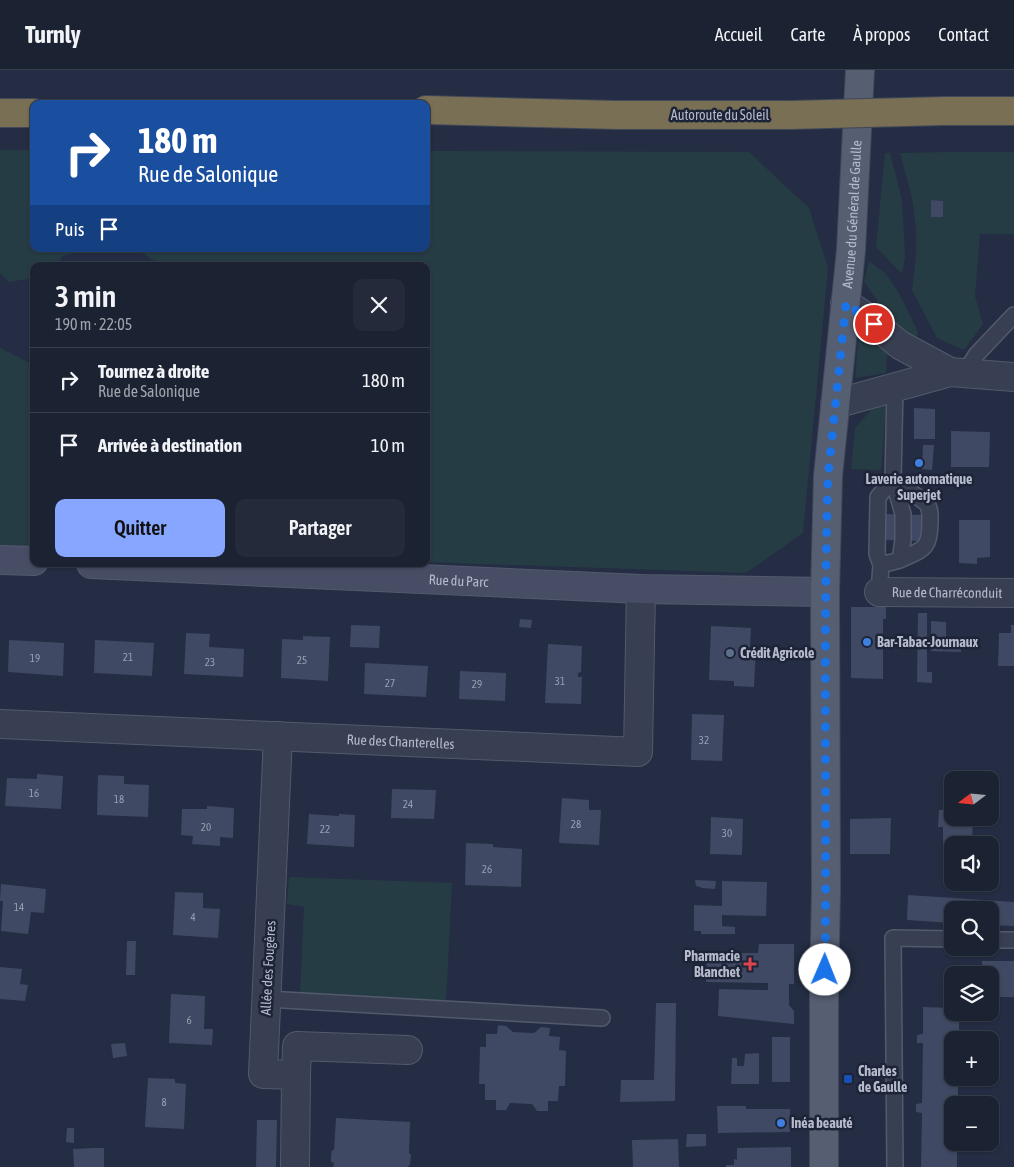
<!DOCTYPE html>
<html lang="fr">
<meta charset="utf-8">
<style>
:root{--surface:#1b2232;--page:#242a3a;--text:#f1f3f6;--muted:#a0a4ac;--line:#393f4d;--accent:#87a6ff}
body{margin:0;font-family:"Asap Condensed",sans-serif;background:var(--page);color:var(--text);height:100vh;display:flex;flex-direction:column;font-size:19px;white-space:nowrap}
*{box-sizing:border-box;margin:0}
p{font-size:16px;color:var(--muted)}
.icon{flex:none;width:28px;height:28px;fill:none;stroke:currentColor;stroke-width:2;stroke-linecap:round;stroke-linejoin:round}
.map{position:relative;flex:1;overflow:hidden}
.panel{position:absolute;left:30px;top:192px;width:400px;height:305px;display:flex;flex-direction:column;background:var(--surface);border-radius:10px;box-shadow:0 1px 4px #0004,0 0 0 1px var(--line)}
.panel>*{flex:none}
.top-card{position:absolute;left:30px;top:30px;width:400px;height:152px;border-radius:10px;box-shadow:0 1px 4px #0004,0 0 0 1px var(--line);background:#1a4fa0;color:#fff;overflow:hidden}
.needle{width:32px;rotate:254deg}
.buttons{position:absolute;left:944px;top:701px;display:grid;gap:10px}
.buttons a{display:grid;place-items:center;width:55px;height:55px;border-radius:10px;background:var(--surface);box-shadow:0 1px 4px #0004,0 0 0 1px var(--line);font-size:25px}
.pin{position:absolute;display:grid;place-items:center;width:42px;height:42px;color:#fff;margin:-21px;border:2px solid #fff;border-radius:50%;box-shadow:0 1px 5px #0007}
.me{position:absolute;width:55px;margin:-28px;rotate:1deg;stroke-linejoin:round;filter:drop-shadow(0 0 4px #0008)}
.turn{display:flex;align-items:center;gap:18px;height:105px;padding:0 25px;font-size:22px}
.turn .icon{width:65px;height:65px;stroke-width:2.5}
.turn b{display:block;font-size:35px;line-height:42px}
.then{display:flex;align-items:center;height:48px;padding:0 25px;background:#0003;gap:10px;font-size:19px}
.round{display:grid;place-items:center;flex:none;width:52px;height:52px;border-radius:10px;background:var(--page)}
.head{display:flex;align-items:center;justify-content:space-between;height:85px;padding:0 25px}
h1{font-size:30px;font-weight:600;line-height:38px}
.cta{display:flex;gap:10px;margin-top:auto;padding:10px 25px}
.cta a{flex:1;height:58px;border-radius:10px;background:var(--accent);color:#111;font-size:20px;font-weight:600;line-height:58px;text-align:center}
.cta a+a{background:var(--page);color:var(--text)}
ul{padding:0;list-style:none}
li{display:flex;align-items:center;gap:15px;height:65px;padding:0 25px;border-top:1px solid var(--line)}
li div{flex:1}
li b{display:block;font-size:19px}
li em{font-style:normal}
header{display:flex;align-items:center;gap:30px;box-sizing:border-box;height:70px;padding:0 25px;background:var(--surface);border-bottom:1px solid var(--line)}
header strong{font-size:24px}
nav{display:flex;gap:28px;margin-inline-start:auto;font-size:18px}
.map>svg:first-child{display:block}
</style>
<header>
<strong>Turnly</strong>
<nav><a>Accueil</a><a>Carte</a><a>À propos</a><a>Contact</a></nav>
</header>
<div class="map">
<svg width="1014" height="1097" viewBox="0 0 1014 1097">
<rect width="100%" height="100%" fill="#242d43"/>
<path fill="#263c44" fill-rule="evenodd" d="M 0,80 L 34,80 L 34,179 L 84,179 L 61,187 L 58,196 L 34,196 L 34,208 L 9,212 L 0,203 Z
M 426,81 L 749,82 L 809,138 L 828,198 L 803,463 L 746,503 L 426,492 L 426,196 L 162,196 L 136,179 L 426,179 Z
M 951,82 L 1014,82 L 1014,164 L 980,164 L 975,226 L 983,254 L 964,280 L 937,268 L 912,220 L 916,187 L 916,158 L 912,128 L 900,83 ZM 931,130 L 943,131 L 942,147 L 931,147 Z
M 885,83 L 890,83 L 902,130 L 905,187 L 902,204 L 876,177 Z
M 869,191 L 885,203 L 899,223 L 918,262 L 916,270 L 905,265 L 882,238 L 864,211 Z
M 859,263 L 887,283 L 886,303 L 855,308 Z
M 0,278 L 34,295 L 34,477 L 0,476 Z
M 886,336 L 881,400 L 851,399 L 855,358 L 874,337 Z
M 289,807 L 452,813 L 446,932 L 300,925 L 304,837 L 287,834 Z"/>
<path fill="#404963" d="M 931,130 L 943,131 L 943,147 L 931,147 Z
M 914,338 L 935,339 L 935,369 L 914,369 Z
M 951,361 L 990,362 L 989,397 L 951,397 Z
M 923,375 L 934,375 L 932,400 L 922,399 Z
M 885,444 L 922,445 L 921,471 L 884,470 Z
M 959,450 L 990,450 L 990,487 L 977,488 L 977,494 L 959,493 Z
M 851,537 L 886,537 L 886,549 L 883,549 L 883,609 L 851,608 Z
M 918,543 L 927,543 L 927,602 L 932,602 L 932,613 L 917,612 Z
M 520,549 L 532,550 L 531,558 L 519,557 Z
M 931,551 L 946,552 L 946,567 L 961,567 L 961,582 L 931,581 Z
M 351,555 L 380,556 L 379,578 L 350,577 Z
M 1011,555 L 1014,555 L 1014,596 L 998,596 L 999,563 L 1011,563 Z
M 711,556 L 751,558 L 750,578 L 756,578 L 754,617 L 734,616 L 734,611 L 709,610 Z
M 186,563 L 210,564 L 209,577 L 244,579 L 243,607 L 184,604 Z
M 303,566 L 330,567 L 328,611 L 281,608 L 282,569 L 303,570 Z
M 9,570 L 64,573 L 63,606 L 8,602 Z
M 95,570 L 154,573 L 152,606 L 94,603 Z
M 548,574 L 582,576 L 581,602 L 578,603 L 578,607 L 582,607 L 581,634 L 545,633 Z
M 365,593 L 428,596 L 426,627 L 364,624 Z
M 460,601 L 506,603 L 505,631 L 459,629 Z
M 692,644 L 724,645 L 722,691 L 691,690 Z
M 37,704 L 63,706 L 61,739 L 5,736 L 7,708 L 37,709 Z
M 98,705 L 124,706 L 124,714 L 149,715 L 148,747 L 97,745 Z
M 392,719 L 436,720 L 434,749 L 391,748 Z
M 562,728 L 589,730 L 589,740 L 601,740 L 599,775 L 559,773 Z
M 207,736 L 234,738 L 233,768 L 220,767 L 220,776 L 192,774 L 193,766 L 181,765 L 182,739 L 207,739 Z
M 939,740 L 952,740 L 952,748 L 973,748 L 972,775 L 952,775 L 952,798 L 943,798 L 943,757 L 938,757 Z
M 309,744 L 339,746 L 339,744 L 355,745 L 354,777 L 307,774 Z
M 711,747 L 743,749 L 742,785 L 710,784 Z
M 891,748 L 890,784 L 850,784 L 850,749 Z
M 466,773 L 493,774 L 493,777 L 522,779 L 521,817 L 465,815 Z
M 695,810 L 716,811 L 715,819 L 701,818 L 701,817 L 696,816 Z
M 722,811 L 767,812 L 766,846 L 722,845 L 722,856 L 735,857 L 735,864 L 701,864 L 701,861 L 694,861 L 694,835 L 722,836 Z
M 1,814 L 46,819 L 44,843 L 31,842 L 28,864 L 1,861 L 3,831 L 0,831 Z
M 175,822 L 203,823 L 203,838 L 220,839 L 218,868 L 173,865 Z
M 908,825 L 1014,832 L 1014,856 L 990,855 L 990,840 L 952,840 L 952,853 L 907,850 Z
M 127,871 L 136,871 L 135,905 L 126,905 Z
M 759,874 L 794,874 L 794,914 L 789,914 L 789,935 L 794,941 L 794,954 L 718,946 L 719,919 L 768,920 L 768,913 L 706,912 L 707,883 L 758,883 Z
M 982,891 L 1014,891 L 1014,927 L 990,927 L 990,905 L 982,905 Z
M 0,897 L 22,899 L 20,914 L 28,915 L 25,931 L 0,929 Z
M 171,924 L 205,926 L 204,959 L 213,959 L 212,975 L 169,973 Z
M 656,933 L 676,933 L 675,1031 L 620,1032 L 621,1010 L 654,1010 Z
M 923,937 L 952,938 L 952,942 L 959,942 L 959,970 L 952,970 L 952,1008 L 958,1008 L 958,1035 L 952,1035 L 952,1072 L 957,1072 L 957,1097 L 921,1097 L 922,1043 L 916,1042 L 916,1034 L 922,1033 L 923,973 L 917,973 L 917,965 L 923,964 Z
M 498,955 L 506,956 L 513,962 L 534,963 L 541,957 L 550,958 L 549,966 L 560,967 L 559,980 L 566,981 L 565,1016 L 559,1016 L 558,1031 L 548,1031 L 548,1041 L 537,1041 L 532,1034 L 510,1033 L 506,1040 L 496,1040 L 496,1030 L 485,1030 L 485,1014 L 479,1014 L 480,977 L 486,977 L 486,964 L 497,964 Z
M 772,967 L 790,967 L 790,1012 L 772,1012 Z
M 125,973 L 127,986 L 113,988 L 111,974 Z
M 759,983 L 759,1014 L 731,1014 L 732,988 L 737,988 L 737,996 L 744,996 L 745,984 Z
M 148,1008 L 175,1009 L 175,1013 L 186,1014 L 184,1059 L 145,1057 Z
M 717,1036 L 746,1036 L 746,1039 L 790,1039 L 790,1062 L 718,1063 Z
M 336,1048 L 410,1052 L 409,1084 L 411,1084 L 410,1095 L 408,1096 L 408,1097 L 333,1097 L 334,1093 L 331,1092 L 331,1086 L 332,1080 L 334,1080 Z
M 257,1050 L 277,1050 L 276,1097 L 256,1097 Z
M 67,1058 L 74,1058 L 74,1073 L 66,1072 Z
M 687,1064 L 706,1064 L 706,1076 L 686,1077 Z
M 678,1069 L 679,1097 L 633,1097 L 632,1070 Z
M 791,1077 L 791,1097 L 726,1097 L 726,1095 L 734,1095 L 734,1089 L 737,1090 L 737,1078 Z
M 94,1078 L 104,1078 L 104,1097 L 74,1097 L 73,1079 Z"/>
<g fill="none" stroke-linecap="round" stroke-linejoin="round">
<defs>
<path id="lane" d="M 956,300 L 970,295 L 976,285 L 1014,245
M 893,409 L 926,433 C 931,439 930,445 930,452 C 930,480 923,479 900,490
M 881,495 L 900,490 L 903,470 L 903,444 L 893,409 L 895,317
M 879,522 L 881,495 L 877,484 L 878,427 L 893,409
M 990,870 L 1014,870
M 266,929 L 602,948
M 895,1097 L 893,868 L 952,869"/>
<g id="street">
<path d="M 845,233 L 862,244 L 900,275 L 950,302"/>
<path d="M 835,334 L 950,302 L 1014,307"/>
<path id="s1" d="M 879,522 L 1014,523"/>
<path id="s2" d="M 0,654 L 638,682 L 641,519"/>
<path d="M 278,666 L 263,1004 L 296,1005 L 295,1097"/>
<path d="M 296,1005 L 297,976 L 408,980"/>
</g>
<g id="secondary">
<path d="M 0,490 L 34,491"/>
<path id="s3" d="M 91,494 L 641,519 L 825,522"/>
</g>
<g id="primary">
<path id="s4" d="M 824,1097 L 824,920 L 826,820 L 825,522 L 828,406 L 851,180 L 860,0"/>
</g>
<path id="highway" d="M 426,40 L 617,45 L 790,45
M 944,41 L 1014,41
M 0,43 L 34,43"/>
</defs>
<use href="#lane" stroke="#535a6c" stroke-width="18"/>
<use href="#street" stroke="#535a6c" stroke-width="30"/>
<use href="#secondary" stroke="#535a6c" stroke-width="30"/>
<use href="#primary" stroke="#42485b" stroke-width="30"/>
<use href="#highway" stroke="#404759" stroke-width="30"/>
<use href="#lane" stroke="#383f52" stroke-width="15"/>
<use href="#street" stroke="#383f52" stroke-width="28"/>
<use href="#secondary" stroke="#464d65" stroke-width="28"/>
<use href="#primary" stroke="#565e72" stroke-width="28"/>
<use href="#highway" stroke="#796f54" stroke-width="28"/>
<defs>
<path id="highway-bridge" d="M 790,45 L 944,41"/>
</defs>
<use href="#highway-bridge" stroke="#404759" stroke-width="30" stroke-linecap="butt"/>
<use href="#highway-bridge" stroke="#796f54" stroke-width="28"/>
</g>
<g fill="none" stroke-linecap="round" stroke-linejoin="round">
<path stroke="#1a73e8" stroke-width="9" stroke-dasharray="0 16.2" d="M 825,900 C 827,736 823,571 828,406 L 846,233 L 874,254"/>
</g>
<g fill="#3f7fe0" stroke="#1d2437" stroke-width="2">
<circle cx="919" cy="393" r="5"/>
<circle cx="867" cy="572" r="5"/>
<circle cx="781" cy="1053" r="5"/>
</g>
<circle fill="#5c6f8a" stroke="#1d2437" stroke-width="2" cx="730" cy="583" r="5"/>
<path fill="#e0444e" stroke="#1d2437" stroke-width="2" d="M747.5 886.5h5v5h5v5h-5v5h-5v-5h-5v-5h5z"/>
<rect fill="#1a4fb4" stroke="#1d2437" stroke-width="2" x="843" y="1004" width="10" height="10" rx="2.5"/>
<g text-anchor="middle" stroke-width="5" stroke-linejoin="round" paint-order="stroke">
<g font-size="11" fill="#989eb2">
<text x="128" y="591">21</text>
<text x="35" y="592">19</text>
<text x="302" y="594">25</text>
<text x="210" y="596">23</text>
<text x="560" y="615">31</text>
<text x="390" y="617">27</text>
<text x="477" y="618">29</text>
<text x="704" y="674">32</text>
<text x="34" y="727">16</text>
<text x="119" y="733">18</text>
<text x="408" y="738">24</text>
<text x="576" y="758">28</text>
<text x="206" y="761">20</text>
<text x="325" y="763">22</text>
<text x="727" y="767">30</text>
<text x="487" y="803">26</text>
<text x="19" y="841">14</text>
<text x="193" y="851">4</text>
<text x="189" y="954">6</text>
<text x="164" y="1036">8</text>
</g>
<g font-size="14" fill="#b5bbcc" stroke="#1d2437">
<text x="720" y="50">Autoroute du Soleil</text>
<text dy="5" stroke="none"><textPath href="#s4" startOffset="954">Avenue du Général de Gaulle</textPath></text>
<text dy="5" stroke="none"><textPath href="#s3" startOffset="368">Rue du Parc</textPath></text>
<text dy="5" stroke="none"><textPath href="#s1" startOffset="68">Rue de Charréconduit</textPath></text>
<text dy="5" stroke="none"><textPath href="#s2" startOffset="401">Rue des Chanterelles</textPath></text>
<text transform="translate(268 898) rotate(-87)" y="5">Allée des Fougères</text>
</g>
<g font-size="14" font-weight="bold" fill="#b5bbcc" stroke="#1d2437" text-anchor="start">
<text x="919" y="414" text-anchor="middle">Laverie automatique<tspan x="919" dy="16">Superjet</tspan></text>
<text x="877" y="577">Bar-Tabac-Journaux</text>
<text x="740" y="588">Crédit Agricole</text>
<text x="740" y="891" text-anchor="end">Pharmacie<tspan x="740" dy="16">Blanchet</tspan></text>
<text x="858" y="1006">Charles<tspan x="858" dy="16">de Gaulle</tspan></text>
<text x="791" y="1058">Inéa beauté</text>
</g>
</g>
</svg>
<div class="buttons">
<a><svg class="needle" viewBox="-14 -14 28 28"><path d="M0-13l5 13h-10z" fill="#e53935"/><path d="M0 13l5-13h-10z" fill="#a0a4ac"/></svg></a>
<a><svg class="icon" aria-label="sound" viewBox="0 0 24 24"><path d="M4 9h4l5-4v14l-5-4H4zM17 9q2 3 0 6"/></svg></a>
<a><svg class="icon" aria-label="search" viewBox="0 0 24 24"><circle cx="10" cy="10" r="6"/><path d="M15 15l6 6"/></svg></a>
<a><svg class="icon" aria-label="layers" viewBox="0 0 24 24"><path d="M12 4l9 5-9 5-9-5zM3 14l9 5 9-5"/></svg></a>
<a>+</a>
<a>−</a>
</div>
<div class="pin" style="left:874px;top:254px;background:#d93025"><svg class="icon" aria-label="arrive" viewBox="0 0 24 24"><path d="M6 21V4h12l-3 4 3 4H6"/></svg></div>
<svg class="me" style="left:825px;top:900px" viewBox="-20 -20 40 40"><circle r="19" fill="#fff"/><path d="M0-13L10 11 0 6-10 11z" fill="#1a73e8"/></svg>
<div class="top-card">
<div class="turn"><svg class="icon" aria-label="right" viewBox="0 0 24 24"><path d="M7 20v-9h11M14 6l5 5-5 5"/></svg><div><b>180 m</b>Rue de Salonique</div></div>
<div class="then">Puis<svg class="icon" aria-label="arrive" viewBox="0 0 24 24"><path d="M6 21V4h12l-3 4 3 4H6"/></svg></div>
</div>
<section class="panel">
<div class="head"><div><h1>3 min</h1><p>190 m · 22:05</p></div><a class="round"><svg class="icon" aria-label="close" viewBox="0 0 24 24"><path d="M6 6l12 12M18 6L6 18"/></svg></a></div>
<ul>
<li><svg class="icon" aria-label="right" viewBox="0 0 24 24"><path d="M7 20v-9h11M14 6l5 5-5 5"/></svg><div><b>Tournez à droite</b><p>Rue de Salonique</p></div><em>180 m</em></li>
<li><svg class="icon" aria-label="arrive" viewBox="0 0 24 24"><path d="M6 21V4h12l-3 4 3 4H6"/></svg><div><b>Arrivée à destination</b></div><em>10 m</em></li>
</ul>
<div class="cta"><a>Quitter</a><a>Partager</a></div>
</section>
</div>
